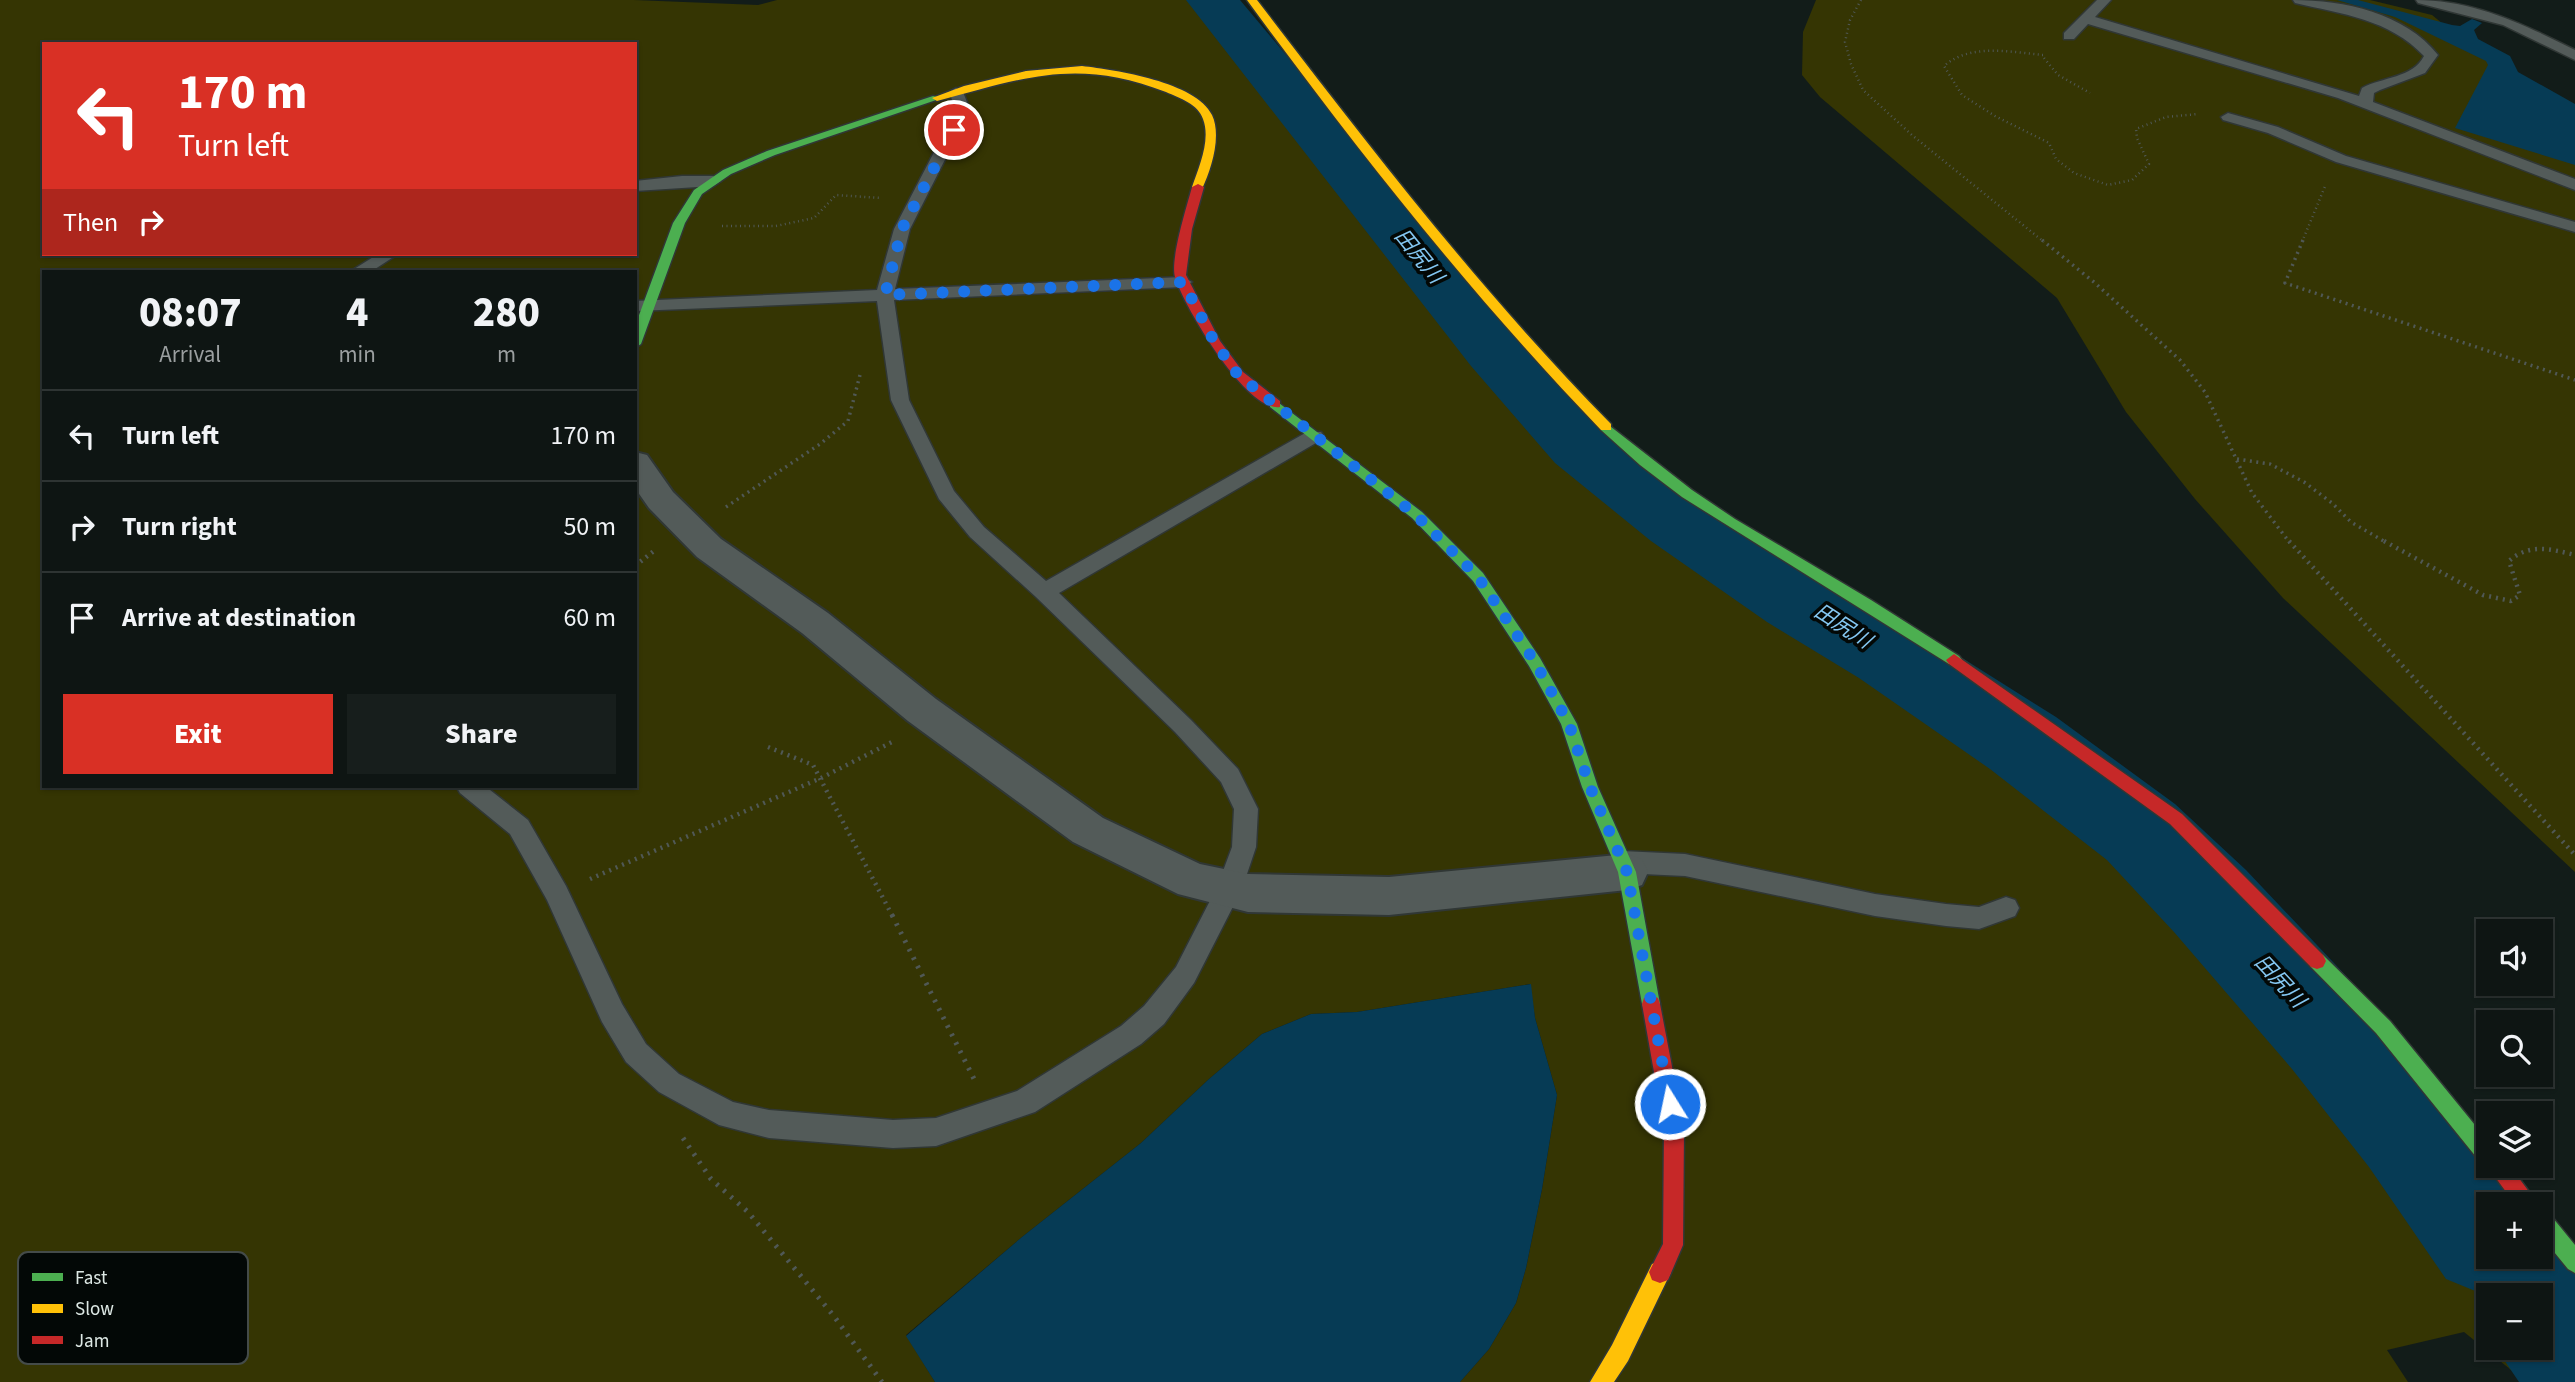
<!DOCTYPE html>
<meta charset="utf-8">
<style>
:root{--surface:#0e1513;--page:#171e1c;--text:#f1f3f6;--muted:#9b9fa0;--line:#2e3433;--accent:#d93025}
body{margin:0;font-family:"Source Sans 3","Noto Sans JP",sans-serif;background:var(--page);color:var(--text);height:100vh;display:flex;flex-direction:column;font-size:26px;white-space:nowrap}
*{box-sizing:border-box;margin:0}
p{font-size:23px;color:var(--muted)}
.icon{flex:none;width:38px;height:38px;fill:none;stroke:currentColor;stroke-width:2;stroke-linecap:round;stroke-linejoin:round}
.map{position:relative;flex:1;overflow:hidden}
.drawer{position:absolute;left:42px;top:270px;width:595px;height:518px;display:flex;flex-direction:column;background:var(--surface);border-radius:0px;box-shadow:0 2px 5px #0004,0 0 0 2px var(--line)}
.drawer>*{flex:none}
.banner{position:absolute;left:42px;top:42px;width:595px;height:214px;border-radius:0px;box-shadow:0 2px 5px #0004,0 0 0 2px var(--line);background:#d93025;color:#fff;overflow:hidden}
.controls{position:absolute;left:2476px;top:919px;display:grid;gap:14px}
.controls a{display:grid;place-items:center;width:77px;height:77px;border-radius:0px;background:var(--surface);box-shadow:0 2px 5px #0004,0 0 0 2px var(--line);font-size:35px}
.pin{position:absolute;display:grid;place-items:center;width:60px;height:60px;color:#fff;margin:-30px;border:4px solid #fff;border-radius:50%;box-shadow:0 2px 7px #0007}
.me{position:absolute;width:77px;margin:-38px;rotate:350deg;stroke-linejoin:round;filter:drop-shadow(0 0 5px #0008)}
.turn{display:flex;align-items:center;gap:24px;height:147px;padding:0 21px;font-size:32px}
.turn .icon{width:91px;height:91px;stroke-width:2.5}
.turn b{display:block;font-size:49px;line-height:60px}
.then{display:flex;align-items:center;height:66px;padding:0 21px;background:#0003;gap:14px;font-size:26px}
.eta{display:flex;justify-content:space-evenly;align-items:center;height:119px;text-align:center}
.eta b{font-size:42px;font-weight:800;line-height:49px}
.primary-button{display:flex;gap:14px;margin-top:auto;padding:14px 21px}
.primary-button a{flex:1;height:80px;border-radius:0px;background:var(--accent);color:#fff;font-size:28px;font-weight:800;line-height:80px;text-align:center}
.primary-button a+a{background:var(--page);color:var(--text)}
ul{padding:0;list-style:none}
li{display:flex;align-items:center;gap:21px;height:91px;padding:0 21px;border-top:2px solid var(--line)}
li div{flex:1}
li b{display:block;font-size:26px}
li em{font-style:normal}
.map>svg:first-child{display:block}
</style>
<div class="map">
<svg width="2575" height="1382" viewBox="0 0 2575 1382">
<rect width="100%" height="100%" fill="#121c19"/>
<path fill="#353503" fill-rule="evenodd" d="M 0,0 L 634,0 L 758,5 L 777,0 L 1221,0 L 1480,318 L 1606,456 L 1716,537 L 2042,742 L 2136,818 L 2295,971 L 2447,1144 L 2491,1204 L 2488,1256 L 2529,1257 L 2575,1320 L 2575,1382 L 2526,1382 L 2464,1332 L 2387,1350 L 2408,1382 L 1460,1382 L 1489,1349 L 1516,1303 L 1526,1268 L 1542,1189 L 1557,1095 L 1535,1018 L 1530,984 L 1357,1012 L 1311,1014 L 1262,1034 L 1209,1079 L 1141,1143 L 1022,1237 L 906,1335 L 935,1382 L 0,1382 ZM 44,44 L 635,44 L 635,254 L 44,254 ZM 44,271 L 635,271 L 635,786 L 44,786 ZM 2488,1295 L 2541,1295 L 2541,1348 L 2488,1348 Z
M 1816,0 L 2370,0 L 2432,15 L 2575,131 L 2575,872 L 2283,598 L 2195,499 L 2126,412 L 2057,298 L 1820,97 L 1802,75 L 1803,32 Z"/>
<path fill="#063b55" d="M 2337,0 L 2358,0 L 2452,25 L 2460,26 L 2472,19 L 2482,23 L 2474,30 L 2478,39 L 2510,56 L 2518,72 L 2575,104 L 2575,165 L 2455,128 L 2488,65 L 2486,61 L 2395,17 Z
M 1531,984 L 1535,1018 L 1557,1095 L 1542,1189 L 1526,1268 L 1516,1303 L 1489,1349 L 1460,1382 L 935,1382 L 906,1336 L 1022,1237 L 1141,1143 L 1209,1079 L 1262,1034 L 1311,1014 L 1357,1012 Z"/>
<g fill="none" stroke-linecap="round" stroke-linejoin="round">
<path fill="#063b55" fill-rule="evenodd" d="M 1186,0 L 1240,0 L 1521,336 L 1609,427 L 1707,501 L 1827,578 L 1921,632 L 2056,717 L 2175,804 L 2246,870 L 2368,999 L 2449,1091 L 2488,1142 L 2488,1166 L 2507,1166 L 2534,1204 L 2488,1204 L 2488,1256 L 2541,1256 L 2541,1222 L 2547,1237 L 2543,1248 L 2575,1261 L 2575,1382 L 2519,1382 L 2496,1348 L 2541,1348 L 2541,1295 L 2488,1295 L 2488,1329 L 2480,1308 L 2485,1295 L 2446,1279 L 2369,1167 L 2292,1069 L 2174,932 L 2107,860 L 1990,769 L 1859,678 L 1767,622 L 1651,541 L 1555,463 L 1471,366 Z"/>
<defs>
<path id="lane" d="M 2097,0 L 2111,0 L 2095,17 L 2359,96 L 2362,88 C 2382,77 2413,78 2424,56 C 2389,19 2342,14 2295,3 L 2293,0 C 2344,0 2405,13 2438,55 L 2425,73 L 2380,90 L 2374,93 L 2373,102 L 2575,179 L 2575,190 L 2338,98 L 2088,24 L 2074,39 L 2064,39 L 2064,33 Z
M 2416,0 C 2474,0 2525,25 2575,50 L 2575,60 L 2503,25 L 2418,3 Z
M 956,88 L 963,92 L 970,110 L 910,229 L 895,289 L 1183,277 L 1192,282 L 1183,287 L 894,300 L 909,400 L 954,491 L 984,527 L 1046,581 L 1307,432 L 1321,432 L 1324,436 L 1321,440 L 1059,593 L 1191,720 L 1238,769 L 1258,809 L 1256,847 L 1242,889 L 1194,983 L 1164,1024 L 1141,1044 L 1035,1112 L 936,1146 L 893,1148 L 769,1138 L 719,1125 L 659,1092 L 626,1062 L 602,1022 L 547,900 L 510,834 L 460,793 L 456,786 L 485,786 L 528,820 L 566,886 L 622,1004 L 646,1044 L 679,1074 L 733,1102 L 769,1110 L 893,1120 L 936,1118 L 1017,1091 L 1121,1026 L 1144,1006 L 1176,967 L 1217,887 L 1232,847 L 1234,809 L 1221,782 L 1175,732 L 1036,597 L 970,537 L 939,499 L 891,400 L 877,301 L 635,311 L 635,301 L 877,290 L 894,229 L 956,110 L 949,92 Z
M 2228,113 L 2278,127 L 2346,156 L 2575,222 L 2575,232 L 2336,162 L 2268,133 L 2223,120 L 2221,117 Z
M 682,176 L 713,176 L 721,181 L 713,186 L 635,191 L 635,181 Z
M 378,254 L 398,254 L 372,271 L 351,271 Z
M 1622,851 L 1685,854 L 1875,894 L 1946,904 L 1979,907 L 2006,897 L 2015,900 L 2019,908 L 2015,916 L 1979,929 L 1946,926 L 1875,916 L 1685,876 L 1622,873 L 1613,869 L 1609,862 L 1613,855 Z"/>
<path id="street" d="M 635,452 L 647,455 L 673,492 L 721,539 L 828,613 L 936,699 L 1103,818 L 1200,864 L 1248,874 L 1389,877 L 1627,854 L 1642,859 L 1648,872 L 1642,885 L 1627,890 L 1389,915 L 1248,912 L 1178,894 L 1073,842 L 908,721 L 802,633 L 697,557 L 649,508 L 635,488 Z"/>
<path id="fast" d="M 933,96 L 942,98 L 775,155 L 731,174 L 702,194 L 685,223 L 641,344 L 635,348 L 635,326 L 673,223 L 694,190 L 723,170 L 767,151 Z
M 1275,400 L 1422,512 L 1483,573 L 1540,658 L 1577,724 L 1598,787 L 1636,872 L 1660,1004 L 1658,1010 L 1651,1013 L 1644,1010 L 1642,1004 L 1618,872 L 1582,787 L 1561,724 L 1529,666 L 1473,581 L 1412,518 L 1270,407 L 1270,401 Z
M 1606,423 L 1692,490 L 1735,519 L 1871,600 L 1959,656 L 1962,660 L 1959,664 L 1949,664 L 1682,497 L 1640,465 L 1601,430 L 1601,424 Z
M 2317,953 L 2323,955 L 2390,1021 L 2488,1141 L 2489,1166 L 2481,1163 L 2376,1033 L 2311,967 L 2308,961 L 2311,955 Z
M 2541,1209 L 2548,1212 L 2575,1245 L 2575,1273 L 2568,1269 L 2541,1236 Z"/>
<path id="slow" d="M 1247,0 L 1257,0 C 1369,146 1481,292 1611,424 L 1611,430 L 1601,430 C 1472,296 1357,150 1247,0 Z
M 1082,66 C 1116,70 1196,82 1212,115 C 1222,136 1211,170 1202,189 L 1192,187 C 1199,167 1211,140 1203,119 C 1198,104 1180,98 1166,92 C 1076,57 1024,78 937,101 L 932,98 L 964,86 L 1026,71 Z
M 1660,1261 L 1668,1264 L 1671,1272 L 1628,1361 L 1614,1382 L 1590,1382 L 1612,1345 L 1652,1264 Z"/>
<path id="jam" d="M 1198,184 L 1204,187 L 1192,229 L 1186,275 L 1220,341 L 1243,372 L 1280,401 L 1280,407 C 1247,413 1183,305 1175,277 C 1170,259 1187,206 1192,187 Z
M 1954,654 L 2182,814 L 2323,955 L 2326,961 L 2323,967 L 2317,969 L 2311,967 L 2170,824 L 1949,664 L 1946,660 Z
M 1651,995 L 1658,998 L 1660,1004 L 1684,1129 L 1683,1245 L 1668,1280 L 1660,1283 L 1652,1280 L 1649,1272 L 1663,1244 L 1664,1129 L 1642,1004 L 1644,998 Z
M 2488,1162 L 2488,1166 L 2510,1166 L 2538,1204 L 2515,1204 L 2487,1166 Z"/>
</defs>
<use href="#lane" stroke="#303735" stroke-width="3"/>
<use href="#street" stroke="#303735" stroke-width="4"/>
<use href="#fast" stroke="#303735" stroke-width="3"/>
<use href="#slow" stroke="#303735" stroke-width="3"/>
<use href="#jam" stroke="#303735" stroke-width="3"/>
<path stroke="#505855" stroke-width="2.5" stroke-dasharray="1 3.5" stroke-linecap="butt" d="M 1861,0 L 1850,20 L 1845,42 L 1851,64 L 1863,90 L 1913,136 L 2044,242
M 2043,55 C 2011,52 1970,43 1944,66 L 1962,95 L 1995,116 L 2049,143 L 2056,159 L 2074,173 L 2108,185 L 2132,180 L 2149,164 L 2137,138 L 2136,129 L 2166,117 L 2198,114
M 2044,58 L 2058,75 L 2090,93
M 722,226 L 776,226 L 814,218 L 836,195 L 881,198
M 2302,242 L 2326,184"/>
<path stroke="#505855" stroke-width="3.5" stroke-dasharray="2 4.5" stroke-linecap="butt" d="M 2042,240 L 2095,283 L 2180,360 L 2205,392 L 2252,493 L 2290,543
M 2303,240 L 2285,283 L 2575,380
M 2237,459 L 2270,464 L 2304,482 L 2332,503 L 2351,522 L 2387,543
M 726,507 L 820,444 L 848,421 L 860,375"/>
<path stroke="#505855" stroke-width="4.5" stroke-dasharray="2 5" stroke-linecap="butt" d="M 2289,541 L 2575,855
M 2384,541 L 2483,595 L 2511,601 L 2520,595 L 2509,561 C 2529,543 2551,549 2575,555
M 635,566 L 655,550
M 768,747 L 813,765 L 893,917
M 590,879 L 821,778 L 894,741"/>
<path stroke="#505855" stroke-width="5" stroke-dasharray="2.5 7" stroke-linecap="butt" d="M 892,915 L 974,1079
M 683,1138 L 711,1179 L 748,1212 L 833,1315 L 882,1382"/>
<use href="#lane" fill="#535b59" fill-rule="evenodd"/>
<use href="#street" fill="#535b59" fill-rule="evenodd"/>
<use href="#fast" fill="#4caf50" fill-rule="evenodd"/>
<use href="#slow" fill="#ffc107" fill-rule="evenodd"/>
<use href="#jam" fill="#c62828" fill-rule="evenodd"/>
</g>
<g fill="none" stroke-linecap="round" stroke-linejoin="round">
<path stroke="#1a73e8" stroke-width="12" stroke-dasharray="0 21.6" d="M 954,130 L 902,229 L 885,295 L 1183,282 L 1214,341 L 1238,375 L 1416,515 L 1478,577 L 1535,662 L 1569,724 L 1590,787 L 1627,872 L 1670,1104"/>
</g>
<g text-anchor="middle" stroke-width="7" stroke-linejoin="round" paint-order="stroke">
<g font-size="21" font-style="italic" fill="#84c7f2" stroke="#030806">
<text transform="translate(1419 256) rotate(51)" y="7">田尻川</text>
<text transform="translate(1843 626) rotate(33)" y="7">田尻川</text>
<text transform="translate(2280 981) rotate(47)" y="7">田尻川</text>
</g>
</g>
<rect x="18" y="1252" width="230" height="112" rx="10" fill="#030806" stroke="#444b49" stroke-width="2"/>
<rect x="32" y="1273" width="31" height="8" fill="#4caf50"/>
<rect x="32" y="1304" width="31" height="9" fill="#ffc107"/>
<rect x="32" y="1336" width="31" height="8" fill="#c62828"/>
<g font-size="19" fill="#dde8e4">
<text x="75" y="1284">Fast</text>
<text x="75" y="1315">Slow</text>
<text x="75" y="1347">Jam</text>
</g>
</svg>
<div class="controls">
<a><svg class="icon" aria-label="sound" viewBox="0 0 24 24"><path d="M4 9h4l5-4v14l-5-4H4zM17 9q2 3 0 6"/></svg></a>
<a><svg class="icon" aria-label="search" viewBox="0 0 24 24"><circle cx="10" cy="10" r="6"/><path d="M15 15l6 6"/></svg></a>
<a><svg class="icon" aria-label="layers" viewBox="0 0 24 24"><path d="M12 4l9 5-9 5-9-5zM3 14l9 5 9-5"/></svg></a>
<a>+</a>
<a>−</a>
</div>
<div class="pin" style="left:954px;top:130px;background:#d93025"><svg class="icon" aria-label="arrive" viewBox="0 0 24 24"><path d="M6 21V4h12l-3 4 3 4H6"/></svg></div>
<svg class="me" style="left:1670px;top:1104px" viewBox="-20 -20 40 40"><circle r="17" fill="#1a73e8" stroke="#fff" stroke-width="3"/><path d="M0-11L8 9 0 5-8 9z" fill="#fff"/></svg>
<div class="banner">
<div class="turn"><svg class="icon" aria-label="left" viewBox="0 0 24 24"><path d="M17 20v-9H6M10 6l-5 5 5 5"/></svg><div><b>170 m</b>Turn left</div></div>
<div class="then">Then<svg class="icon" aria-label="right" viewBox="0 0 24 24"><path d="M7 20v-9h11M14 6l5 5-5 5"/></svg></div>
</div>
<section class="drawer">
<div class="eta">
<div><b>08:07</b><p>Arrival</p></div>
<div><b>4</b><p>min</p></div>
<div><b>280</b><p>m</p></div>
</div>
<ul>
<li><svg class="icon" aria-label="left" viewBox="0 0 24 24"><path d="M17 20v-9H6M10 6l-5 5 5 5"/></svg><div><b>Turn left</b></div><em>170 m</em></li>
<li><svg class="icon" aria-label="right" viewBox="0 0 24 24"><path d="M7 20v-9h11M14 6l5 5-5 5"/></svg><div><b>Turn right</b></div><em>50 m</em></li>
<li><svg class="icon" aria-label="arrive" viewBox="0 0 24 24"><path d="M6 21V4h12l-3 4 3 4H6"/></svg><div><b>Arrive at destination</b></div><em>60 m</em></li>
</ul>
<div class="primary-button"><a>Exit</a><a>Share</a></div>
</section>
</div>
